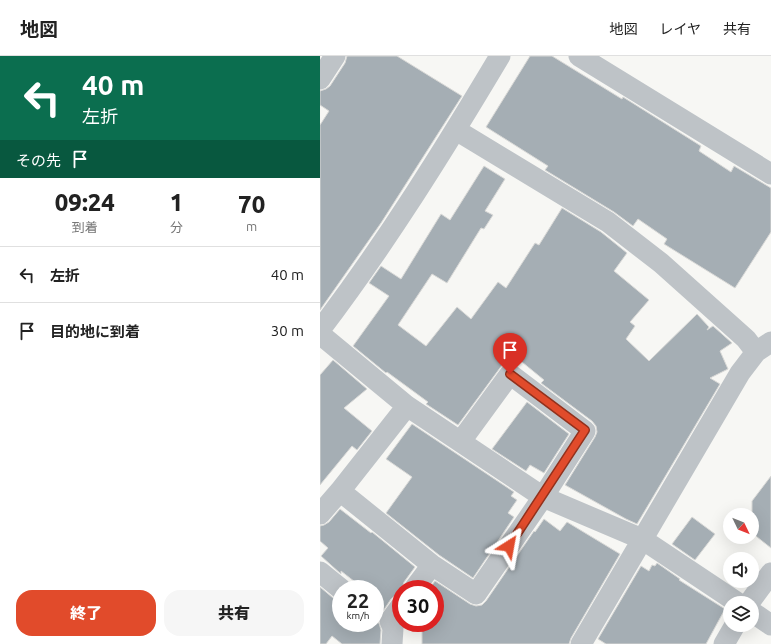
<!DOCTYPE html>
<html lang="ja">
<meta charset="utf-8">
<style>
:root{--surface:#fff;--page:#f6f6f6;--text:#222;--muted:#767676;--line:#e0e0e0;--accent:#e14b2b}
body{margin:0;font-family:Ubuntu,"Noto Sans JP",sans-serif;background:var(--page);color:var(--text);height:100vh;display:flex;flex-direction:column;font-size:15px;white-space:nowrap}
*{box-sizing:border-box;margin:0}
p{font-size:13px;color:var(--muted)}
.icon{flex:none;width:22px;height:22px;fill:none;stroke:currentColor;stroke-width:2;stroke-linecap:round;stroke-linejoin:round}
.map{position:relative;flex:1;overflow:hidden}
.sheet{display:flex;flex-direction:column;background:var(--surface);width:320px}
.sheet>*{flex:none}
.guide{background:#0b6e4f;color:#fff;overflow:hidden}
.needle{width:26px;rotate:133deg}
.fabs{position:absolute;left:403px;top:452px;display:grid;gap:8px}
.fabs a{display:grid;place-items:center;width:36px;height:36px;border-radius:50%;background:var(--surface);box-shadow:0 4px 16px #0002;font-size:20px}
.speed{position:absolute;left:12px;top:524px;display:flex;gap:8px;font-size:20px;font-weight:700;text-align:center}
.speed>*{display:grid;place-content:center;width:52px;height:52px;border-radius:50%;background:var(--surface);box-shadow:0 4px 16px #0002;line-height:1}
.speed small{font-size:10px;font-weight:400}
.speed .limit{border:6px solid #d22;background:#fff;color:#111}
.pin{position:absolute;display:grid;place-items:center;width:34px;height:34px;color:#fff;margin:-41px -17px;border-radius:50% 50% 50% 0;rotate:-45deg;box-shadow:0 0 4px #0007}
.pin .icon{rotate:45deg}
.me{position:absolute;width:44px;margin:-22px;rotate:34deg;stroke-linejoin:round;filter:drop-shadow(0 0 3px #0008)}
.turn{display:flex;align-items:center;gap:14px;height:84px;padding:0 16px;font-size:18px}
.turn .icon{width:52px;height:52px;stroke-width:2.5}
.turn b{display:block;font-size:28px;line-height:34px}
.then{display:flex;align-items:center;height:38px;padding:0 16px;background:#0003;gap:8px;font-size:15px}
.eta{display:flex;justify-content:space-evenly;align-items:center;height:68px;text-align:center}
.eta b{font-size:24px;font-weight:800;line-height:28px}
.action{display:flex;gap:8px;margin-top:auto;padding:8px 16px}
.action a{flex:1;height:46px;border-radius:16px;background:var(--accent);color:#fff;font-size:16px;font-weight:800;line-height:46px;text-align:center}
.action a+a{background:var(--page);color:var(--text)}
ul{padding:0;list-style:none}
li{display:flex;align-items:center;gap:12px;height:56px;padding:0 16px;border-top:1px solid var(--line)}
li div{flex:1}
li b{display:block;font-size:15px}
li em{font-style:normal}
header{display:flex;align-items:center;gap:24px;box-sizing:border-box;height:56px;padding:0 20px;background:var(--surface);border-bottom:1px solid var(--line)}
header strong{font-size:19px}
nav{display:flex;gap:22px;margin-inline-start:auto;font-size:14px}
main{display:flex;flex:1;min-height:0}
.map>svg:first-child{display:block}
</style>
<header>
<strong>地図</strong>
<nav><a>地図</a><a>レイヤ</a><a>共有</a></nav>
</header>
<main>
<section class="sheet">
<div class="guide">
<div class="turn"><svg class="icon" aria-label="left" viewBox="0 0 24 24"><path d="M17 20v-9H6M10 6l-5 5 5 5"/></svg><div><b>40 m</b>左折</div></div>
<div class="then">その先<svg class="icon" aria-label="arrive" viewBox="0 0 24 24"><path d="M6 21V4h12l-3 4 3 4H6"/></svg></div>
</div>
<div class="eta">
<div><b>09:24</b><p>到着</p></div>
<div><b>1</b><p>分</p></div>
<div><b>70</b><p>m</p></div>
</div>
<ul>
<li><svg class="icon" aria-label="left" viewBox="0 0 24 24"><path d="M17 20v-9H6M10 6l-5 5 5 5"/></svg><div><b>左折</b></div><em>40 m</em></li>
<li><svg class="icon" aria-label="arrive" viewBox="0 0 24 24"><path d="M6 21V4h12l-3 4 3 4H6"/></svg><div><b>目的地に到着</b></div><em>30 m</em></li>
</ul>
<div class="action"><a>終了</a><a>共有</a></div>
</section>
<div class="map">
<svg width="451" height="588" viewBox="0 0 451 588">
<rect width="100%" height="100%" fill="#f7f7f4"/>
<path fill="#a5aeb4" stroke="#d9d9d7" d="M 27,0 L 77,0 L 142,40 L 61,167 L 0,254 L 0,69 L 9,55 L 0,49 L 0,35 L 6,33 L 10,30 L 25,7 Z
M 210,0 L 232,0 L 302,43 L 303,41 L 381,90 L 379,95 L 411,116 L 414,110 L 451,132 L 451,176 L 415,232 L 344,188 L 347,183 L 318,163 L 313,170 L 294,156 L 225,114 L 228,110 L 166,71 Z
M 164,110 L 185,123 L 165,155 L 173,159 L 164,173 L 161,172 L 127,227 L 112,218 L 78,269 L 106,290 L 137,251 L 151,263 L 178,226 L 186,232 L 215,187 L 219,189 L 242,152 L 281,176 L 307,197 L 294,215 L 329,244 L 310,266 L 315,270 L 306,283 L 329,305 L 377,258 L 389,271 L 387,274 L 393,270 L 412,287 L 400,295 L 408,313 L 390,322 L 400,328 L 317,468 L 306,463 L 245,429 L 275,381 L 277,376 L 276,370 L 272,365 L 221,327 L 224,324 L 191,297 L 138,369 L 106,348 L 108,346 L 67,316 L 66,317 L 33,290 L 69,240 L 49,227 L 61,210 L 81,223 L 121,158 L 130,164 Z
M 13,304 L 47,333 L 24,352 L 52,375 L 37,394 L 32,390 L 0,429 L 0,319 Z
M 207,346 L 249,378 L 224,417 L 210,409 L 206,415 L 172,393 Z
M 92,368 L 194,436 L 191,440 L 197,444 L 188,457 L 194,461 L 153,522 L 119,499 L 66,457 L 92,421 L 66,403 Z
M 451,420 L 451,492 L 432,477 L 432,445 Z
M 20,453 L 51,477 L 52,476 L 95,511 L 84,526 L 82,533 L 71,543 L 55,567 L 55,533 L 44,533 L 21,515 L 21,518 L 1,500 L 8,492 L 0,485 L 0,470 L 4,469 L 9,466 Z
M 372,461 L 395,478 L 375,504 L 352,488 Z
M 224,463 L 240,475 L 247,466 L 300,498 L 251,582 L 249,588 L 102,588 L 102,567 L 115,567 L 115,533 L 109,533 L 115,525 L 150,548 L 156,550 L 162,549 L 166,545 L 214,475 L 215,476 Z
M 337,507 L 360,523 L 359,524 L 405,553 L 386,588 L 286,588 L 278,583 L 321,510 L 329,515 L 332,509 L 335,510 Z
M 0,531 L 13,542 L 21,545 L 21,567 L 59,567 L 61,574 L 60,588 L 22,588 L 12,580 L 6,588 L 0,588 Z"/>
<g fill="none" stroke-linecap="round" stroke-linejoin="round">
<path stroke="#bec3c7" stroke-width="21" d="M 259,0 L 451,118
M 0,23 L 15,0
M 136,74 L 288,166 L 341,207 L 426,283 L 436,296
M 0,274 C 66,187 124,94 180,0
M 0,278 L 87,350 L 223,441 L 322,483 L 418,547
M 20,435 L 112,509 L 156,538 L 223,441 L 265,375 L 190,318 L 141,385
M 0,458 L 20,435 L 87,350
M 0,516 L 21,533
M 94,533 L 112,509
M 429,547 L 451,517
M 432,556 L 451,569
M 72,588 L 73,572 L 70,565 L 81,550
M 261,588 L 420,317 L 436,296 L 451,286
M 404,588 L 415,569"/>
</g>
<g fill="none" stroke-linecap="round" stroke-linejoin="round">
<defs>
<path id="route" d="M 189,490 L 265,374 L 190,318"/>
</defs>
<use href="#route" stroke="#92311c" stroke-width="10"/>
<use href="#route" stroke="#e14b2b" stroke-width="7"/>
</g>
</svg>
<div class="fabs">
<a><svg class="needle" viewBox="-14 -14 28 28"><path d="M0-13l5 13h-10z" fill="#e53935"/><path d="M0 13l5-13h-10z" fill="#767676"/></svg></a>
<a><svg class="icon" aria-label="sound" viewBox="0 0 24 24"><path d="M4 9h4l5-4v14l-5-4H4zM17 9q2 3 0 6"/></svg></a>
<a><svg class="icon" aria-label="layers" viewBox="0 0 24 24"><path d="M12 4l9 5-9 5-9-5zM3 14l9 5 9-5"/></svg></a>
</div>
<div class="speed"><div>22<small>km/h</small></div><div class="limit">30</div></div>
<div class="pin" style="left:190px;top:318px;background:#d93025"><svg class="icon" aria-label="arrive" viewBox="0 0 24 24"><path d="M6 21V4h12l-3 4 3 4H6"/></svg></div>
<svg class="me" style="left:189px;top:490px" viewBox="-20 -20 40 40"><path d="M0-17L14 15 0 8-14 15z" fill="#e14b2b" stroke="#fff" stroke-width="4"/></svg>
</div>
</main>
